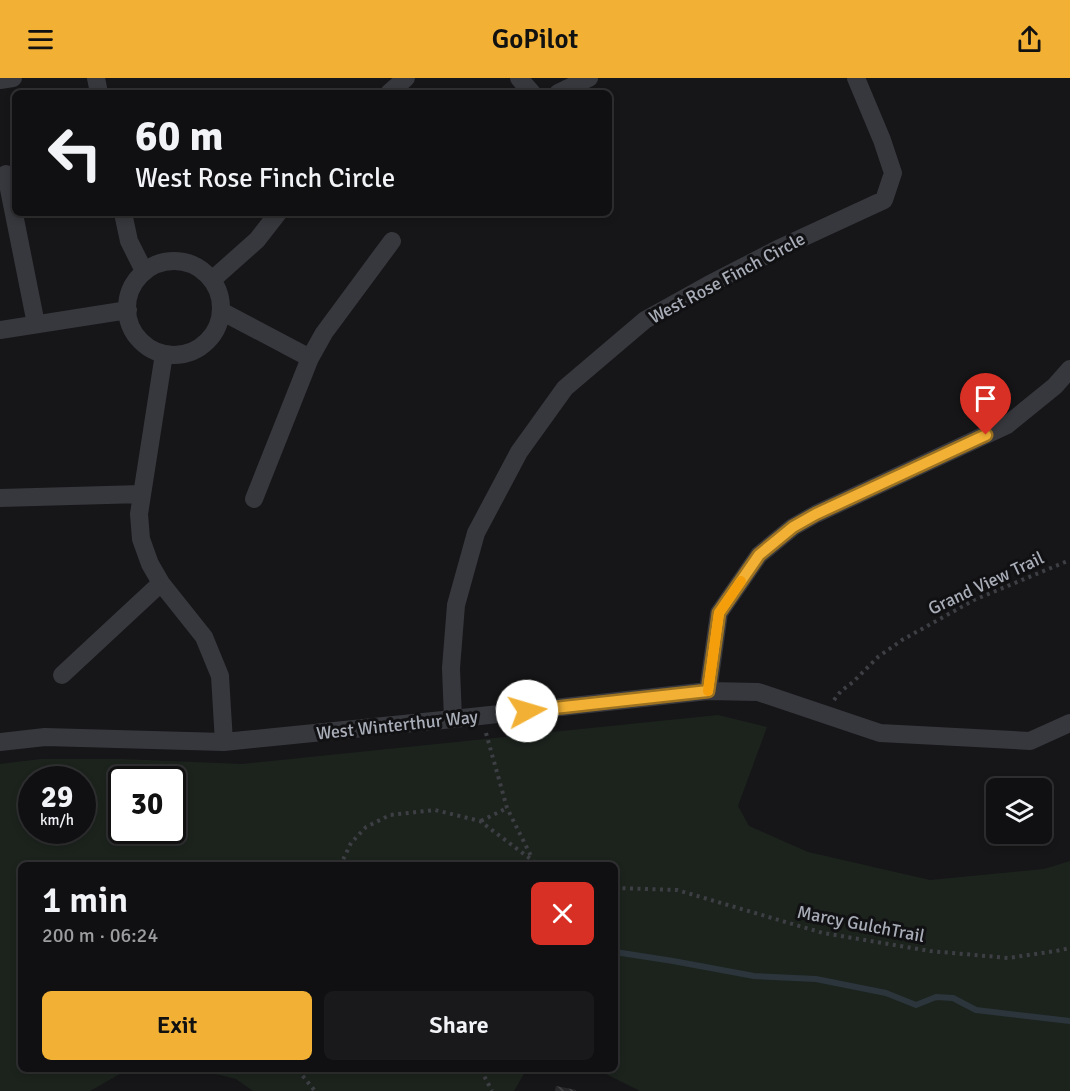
<!DOCTYPE html>
<meta charset="utf-8">
<style>
:root{--surface:#101012;--page:#19191b;--text:#f1f3f6;--muted:#9c9d9f;--line:#303032;--accent:#f2b134}
body{margin:0;font-family:Signika,sans-serif;background:var(--page);color:var(--text);height:100vh;display:flex;flex-direction:column;font-size:22px;white-space:nowrap}
*{box-sizing:border-box;margin:0}
p{font-size:20px;color:var(--muted)}
.icon{flex:none;width:33px;height:33px;fill:none;stroke:currentColor;stroke-width:2;stroke-linecap:round;stroke-linejoin:round}
.map{position:relative;flex:1;overflow:hidden}
.panel{position:absolute;left:18px;top:784px;width:600px;height:210px;display:flex;flex-direction:column;background:var(--surface);border-radius:9px;box-shadow:0 3px 9px #0003,0 0 0 2px var(--line)}
.panel>*{flex:none}
.hud{position:absolute;left:12px;top:12px;width:600px;height:126px;border-radius:9px;box-shadow:0 3px 9px #0003,0 0 0 2px var(--line);background:#101012;color:var(--text);overflow:hidden}
.tools{position:absolute;left:986px;top:700px;display:grid;gap:12px}
.tools a{display:grid;place-items:center;width:66px;height:66px;border-radius:9px;background:var(--surface);box-shadow:0 3px 9px #0003,0 0 0 2px var(--line);font-size:30px}
.speed{position:absolute;left:18px;top:688px;display:flex;gap:12px;font-size:30px;font-weight:700;text-align:center}
.speed>*{display:grid;place-content:center;width:78px;height:78px;border-radius:50%;background:var(--surface);box-shadow:0 3px 9px #0003,0 0 0 2px var(--line);line-height:1}
.speed small{font-size:15px;font-weight:400}
.speed .limit{border:3px solid #111;border-radius:9px;background:#fff;color:#111}
.pin{position:absolute;display:grid;place-items:center;width:51px;height:51px;color:#fff;margin:-62px -26px;border-radius:50% 50% 50% 0;rotate:-45deg;box-shadow:0 0 6px #0007}
.pin .icon{rotate:45deg}
.me{position:absolute;width:66px;margin:-33px;rotate:84deg;stroke-linejoin:round;filter:drop-shadow(0 0 4px #0008)}
.turn{display:flex;align-items:center;gap:21px;height:126px;padding:0 24px;font-size:27px}
.turn .icon{width:78px;height:78px;stroke-width:2.5}
.turn b{display:block;font-size:42px;line-height:51px}
.round{display:grid;place-items:center;flex:none;width:63px;height:63px;border-radius:9px;background:var(--page)}
.headline{display:flex;align-items:center;justify-content:space-between;height:102px;padding:0 24px}
h1{font-size:36px;font-weight:600;line-height:45px}
.cta{display:flex;gap:12px;margin-top:auto;padding:12px 24px}
.cta a{flex:1;height:69px;border-radius:9px;background:var(--accent);color:#111;font-size:24px;font-weight:600;line-height:69px;text-align:center}
.cta a+a{background:var(--page);color:var(--text)}
header{display:flex;justify-content:space-between;align-items:center;height:78px;padding:0 24px;background:var(--accent);color:#111;font-size:27px;font-weight:600}
.map>svg:first-child{display:block}
</style>
<header><svg class="icon" aria-label="menu" viewBox="0 0 24 24"><path d="M4 6h16M4 12h16M4 18h16"/></svg>GoPilot<svg class="icon" aria-label="share" viewBox="0 0 24 24"><path d="M12 15V3M7 8l5-5 5 5M5 13v7h14v-7"/></svg></header>
<div class="map">
<svg width="1070" height="1013" viewBox="0 0 1070 1013">
<defs>
<pattern id="building-back-hatch" width="6" height="6" patternUnits="userSpaceOnUse" patternTransform="scale(1.5)"><rect width="6" height="6" fill="#29292c"/><path d="M-1 5l2 2M0 0l6 6M5-1l2 2" fill="none" stroke="#454548"/></pattern>
</defs>
<rect width="100%" height="100%" fill="#161618"/>
<path fill="#1c231d" fill-rule="evenodd" d="M 718,637 L 767,649 L 738,728 L 749,748 L 808,774 L 930,802 L 1044,791 L 1070,783 L 1070,1013 L 640,1013 L 598,992 L 615,992 L 615,788 L 21,788 L 21,992 L 143,992 L 120,996 L 90,1013 L 0,1013 L 0,686 L 41,681 L 121,681 L 242,686 ZM 32,702 L 82,702 L 82,753 L 32,753 ZM 122,702 L 172,702 L 172,753 L 122,753 Z
M 200,992 L 526,992 L 514,1013 L 253,1013 L 236,1001 Z"/>
<g fill="none" stroke-linecap="round" stroke-linejoin="round">
<path stroke="#2c353c" stroke-width="6" d="M 615,874 L 673,883 L 754,898 L 816,901 L 886,915 L 916,927 L 936,919 L 953,920 L 976,932 L 1070,943"/>
</g>
<path fill="url(#building-back-hatch)" d="M 556,1008 L 576,1012 L 576,1013 L 555,1013 Z"/>
<g fill="none" stroke-linecap="round" stroke-linejoin="round">
<path stroke="#3d3f44" stroke-width="4" stroke-dasharray="3 4.5" stroke-linecap="butt" d="M 834,622 L 841,613 L 853,604 L 878,579 L 902,562 L 974,522 L 1070,482
M 486,655 L 507,730 L 532,780
M 481,743 L 507,730
M 340,788 L 351,765 L 366,749 L 390,737 L 435,732 L 480,743 L 540,788
M 615,810 L 677,812 L 823,855 L 930,873 L 1008,880 L 1056,873 L 1070,870
M 298,992 L 315,1013
M 481,992 L 492,1013"/>
<path stroke="#37383d" stroke-width="18" d="M 96,0 L 99,15
M 519,0 L 532,15
M 0,2 L 13,0
M 389,15 L 406,0
M 558,15 L 589,0
M 6,96 L 36,246
M 123,135 L 129,163 L 144,193
M127 230a47 47 0 1 1 94 0a47 47 0 1 1-94 0Z
M 212,202 L 257,162 L 278,135
M 221,233 L 310,280
M 0,252 L 128,232
M 164,276 L 139,436 L 141,461 L 150,486 L 161,505 L 204,559 L 220,598 L 224,664
M 0,420 L 142,416
M 254,421 L 310,280 L 324,255 L 392,163
M 62,597 L 161,505
M 708,613 L 719,535 L 759,477 L 793,449 L 816,436 L 1007,347 L 1055,308 L 1070,291
M 453,641 L 451,590 L 456,527 L 476,455 L 519,374 L 565,310 L 645,242 L 708,207 L 778,171 L 884,122 L 893,95 L 882,62 L 856,0
M 0,664 L 45,659 L 224,664 L 453,641 L 708,613 L 758,614 L 880,655 L 1030,663 L 1070,645"/>
</g>
<g fill="none" stroke-linecap="round" stroke-linejoin="round">
<defs>
<path id="route" d="M 527,633 L 708,613 L 719,535 L 759,477 L 793,449 L 816,436 L 986,357"/>
</defs>
<use href="#route" stroke="#9d7322" stroke-width="15"/>
<use href="#route" stroke="#f2b134" stroke-width="10"/>
<path stroke="#f59e0b" stroke-width="10" d="M 708,613 L 719,535 L 741,503"/>
</g>
<g text-anchor="middle" stroke-width="6" stroke-linejoin="round" paint-order="stroke">
<g font-size="18" fill="#a8adb8" stroke="#111113">
<text transform="translate(727 200) rotate(-28)" y="6">West Rose Finch Circle</text>
<text transform="translate(986 505) rotate(-25)" y="6">Grand View Trail</text>
<text transform="translate(397 647) rotate(-6)" y="6">West Winterthur Way</text>
<text transform="translate(861 846) rotate(11)" y="6">Marcy GulchTrail</text>
</g>
</g>
</svg>
<div class="tools">
<a><svg class="icon" aria-label="layers" viewBox="0 0 24 24"><path d="M12 4l9 5-9 5-9-5zM3 14l9 5 9-5"/></svg></a>
</div>
<div class="speed"><div>29<small>km/h</small></div><div class="limit">30</div></div>
<div class="pin" style="left:986px;top:357px;background:#d93025"><svg class="icon" aria-label="arrive" viewBox="0 0 24 24"><path d="M6 21V4h12l-3 4 3 4H6"/></svg></div>
<svg class="me" style="left:527px;top:633px" viewBox="-20 -20 40 40"><circle r="19" fill="#fff"/><path d="M0-13L10 11 0 6-10 11z" fill="#f2b134"/></svg>
<div class="hud">
<div class="turn"><svg class="icon" aria-label="left" viewBox="0 0 24 24"><path d="M17 20v-9H6M10 6l-5 5 5 5"/></svg><div><b>60 m</b>West Rose Finch Circle</div></div>
</div>
<section class="panel">
<div class="headline"><div><h1>1 min</h1><p>200 m · 06:24</p></div><a class="round" style="background:#d93025;color:#fff"><svg class="icon" aria-label="close" viewBox="0 0 24 24"><path d="M6 6l12 12M18 6L6 18"/></svg></a></div>
<div class="cta"><a>Exit</a><a>Share</a></div>
</section>
</div>
